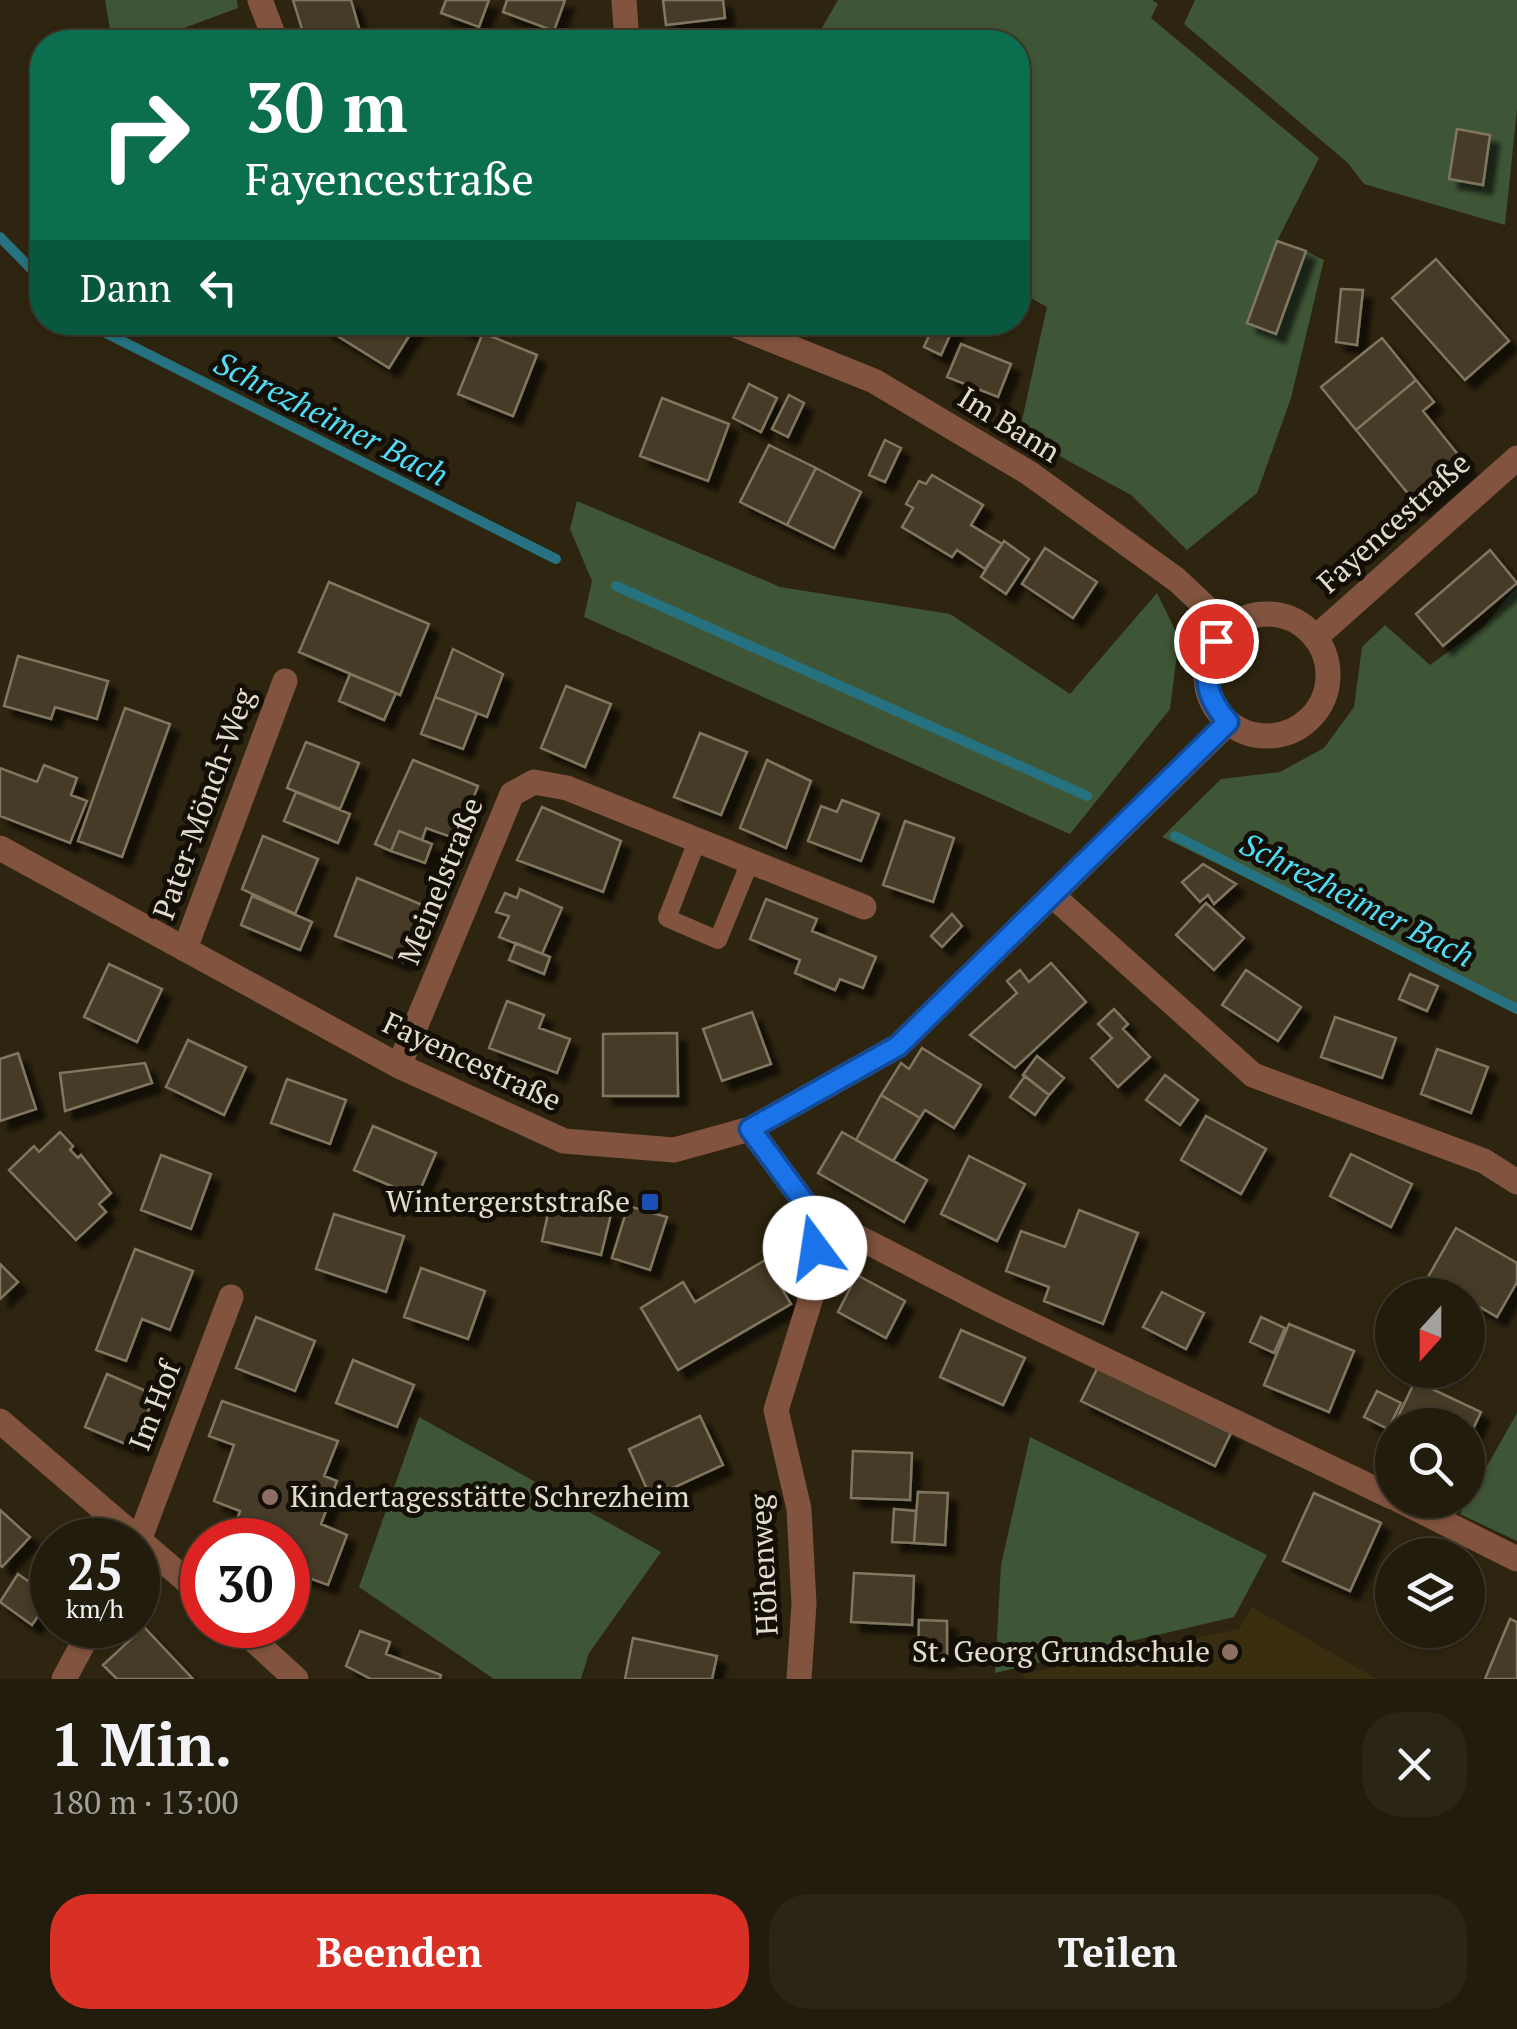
<!DOCTYPE html>
<html lang="de">
<meta charset="utf-8">
<style>
:root{--surface:#221c0c;--page:#2a2515;--text:#f1f3f6;--muted:#a2a19d;--line:#3f3a2d;--accent:#d93025}
body{margin:0;font-family:"PT Serif",serif;background:var(--page);color:var(--text);height:100vh;display:flex;flex-direction:column;font-size:38px;white-space:nowrap}
*{box-sizing:border-box;margin:0}
p{font-size:32px;color:var(--muted)}
.icon{flex:none;width:55px;height:55px;fill:none;stroke:currentColor;stroke-width:2;stroke-linecap:round;stroke-linejoin:round}
.map{position:relative;height:1679px;overflow:hidden}
.side{display:flex;flex-direction:column;background:var(--surface);flex:1}
.side>*{flex:none}
.guide{position:absolute;left:30px;top:30px;width:1000px;height:305px;border-radius:40px;box-shadow:0 2px 8px #0004,0 0 0 2px var(--line);background:#0b6e4f;color:#fff;overflow:hidden}
.needle{width:65px;rotate:201deg}
.tools{position:absolute;left:1375px;top:1278px;display:grid;gap:20px}
.tools a{display:grid;place-items:center;width:110px;height:110px;border-radius:50%;background:var(--surface);box-shadow:0 2px 8px #0004,0 0 0 2px var(--line);font-size:50px}
.speed{position:absolute;left:30px;top:1518px;display:flex;gap:20px;font-size:50px;font-weight:700;text-align:center}
.speed>*{display:grid;place-content:center;width:130px;height:130px;border-radius:50%;background:var(--surface);box-shadow:0 2px 8px #0004,0 0 0 2px var(--line);line-height:1}
.speed small{font-size:25px;font-weight:400}
.speed .limit{border:15px solid #d22;background:#fff;color:#111}
.pin{position:absolute;display:grid;place-items:center;width:85px;height:85px;color:#fff;margin:-42px;border:5px solid #fff;border-radius:50%;box-shadow:0 2px 10px #0007}
.me{position:absolute;width:110px;margin:-55px;rotate:346deg;stroke-linejoin:round;filter:drop-shadow(0 0 8px #0008)}
.turn{display:flex;align-items:center;gap:35px;height:210px;padding:0 50px;font-size:45px}
.turn .icon{width:130px;height:130px;stroke-width:2.5}
.turn b{display:block;font-size:70px;line-height:85px}
.then{display:flex;align-items:center;height:95px;padding:0 50px;background:#0003;gap:20px;font-size:38px}
.round{display:grid;place-items:center;flex:none;width:105px;height:105px;border-radius:40px;background:var(--page)}
.summary{display:flex;align-items:center;justify-content:space-between;height:170px;padding:0 50px}
h1{font-size:60px;font-weight:800;line-height:75px}
.action{display:flex;gap:20px;margin-top:auto;padding:20px 50px}
.action a{flex:1;height:115px;border-radius:40px;background:var(--accent);color:#fff;font-size:40px;font-weight:800;line-height:115px;text-align:center}
.action a+a{background:var(--page);color:var(--text)}
.map>svg:first-child{display:block}
</style>
<div class="map">
<svg width="1517" height="1679" viewBox="0 0 1517 1679">
<defs>
<filter id="shadow"><feDropShadow dx="9" dy="9" stdDeviation="2.5" flood-color="#0009"/></filter>
</defs>
<rect width="100%" height="100%" fill="#2e2510"/>
<path fill="#3a2e11" d="M 1252,1607 L 1377,1679 L 1025,1679 L 1023,1674 L 1239,1629 Z"/>
<path fill="#3f5636" d="M 105,0 L 237,0 L 238,8 L 146,42 L 112,42 Z
M 838,0 L 1152,0 L 1158,4 L 1151,18 L 1319,158 L 1277,241 L 1247,323 L 1276,333 L 1306,251 L 1324,260 L 1291,398 L 1257,493 L 1187,550 L 1131,495 L 1019,434 L 1047,307 L 1018,291 L 1018,42 L 814,42 Z
M 1195,0 L 1517,0 L 1517,109 L 1505,225 L 1364,184 L 1348,163 L 1184,24 Z
M 577,501 L 780,587 L 950,614 L 1070,694 L 1157,593 L 1179,638 L 1170,709 L 1070,834 L 584,617 L 592,581 L 570,529 Z
M 1517,586 L 1517,1010 L 1162,837 L 1221,779 L 1280,772 L 1324,748 L 1354,707 L 1362,647 L 1385,625 L 1430,665 L 1484,626 Z
M 1517,1413 L 1517,1541 L 1460,1514 Z
M 419,1417 L 661,1552 L 589,1653 L 581,1679 L 494,1679 L 359,1587 Z
M 1030,1437 L 1267,1555 L 1234,1617 L 995,1673 L 1001,1565 Z"/>
<g fill="none" stroke-linecap="round" stroke-linejoin="round">
<path stroke="#267281" stroke-width="10" d="M 0,237 L 42,280
M 84,322 L 556,559
M 616,586 L 1087,796
M 1175,836 L 1517,1009"/>
</g>
<path fill="#453b26" stroke="#81765f" stroke-width="2.5" filter="url(#shadow)" d="M 293,0 L 351,0 L 359,28 L 306,42 Z
M 446,0 L 489,0 L 479,27 L 441,13 Z
M 507,0 L 565,0 L 554,31 L 503,12 Z
M 663,0 L 723,0 L 725,18 L 666,25 Z
M 1457,129 L 1490,135 L 1483,185 L 1449,179 Z
M 1277,241 L 1306,251 L 1276,334 L 1247,323 Z
M 1436,259 L 1509,341 L 1465,380 L 1392,298 Z
M 1341,289 L 1363,290 L 1357,345 L 1336,342 Z
M 326,322 L 418,322 L 389,368 L 323,327 Z
M 462,322 L 496,322 L 494,328 L 485,325 L 480,336 L 460,327 Z
M 935,322 L 956,322 L 941,355 L 924,347 Z
M 483,333 L 537,355 L 513,416 L 458,394 Z
M 1382,338 L 1416,380 L 1356,430 L 1321,387 Z
M 961,344 L 1011,364 L 998,397 L 947,377 Z
M 1416,380 L 1434,402 L 1423,411 L 1468,467 L 1419,507 L 1356,430 Z
M 749,384 L 777,398 L 761,432 L 733,418 Z
M 789,395 L 804,403 L 788,437 L 772,429 Z
M 662,398 L 729,424 L 708,481 L 640,456 Z
M 885,440 L 901,448 L 885,482 L 869,475 Z
M 769,445 L 816,468 L 787,525 L 740,502 Z
M 816,468 L 861,492 L 834,548 L 787,525 Z
M 932,475 L 983,505 L 971,525 L 1002,544 L 985,569 L 957,550 L 952,557 L 902,527 L 913,508 L 906,504 L 919,481 L 926,484 Z
M 1004,541 L 1029,559 L 1006,594 L 981,577 Z
M 1045,548 L 1097,582 L 1073,618 L 1022,584 Z
M 1490,550 L 1517,583 L 1443,646 L 1416,614 Z
M 329,582 L 429,624 L 400,695 L 299,652 Z
M 453,649 L 503,674 L 487,717 L 435,697 Z
M 18,656 L 108,681 L 97,719 L 55,707 L 51,719 L 4,706 Z
M 350,674 L 396,693 L 384,720 L 339,701 Z
M 566,686 L 611,704 L 585,767 L 541,748 Z
M 435,697 L 477,713 L 463,749 L 421,734 Z
M 125,708 L 170,724 L 122,857 L 78,841 Z
M 700,733 L 747,752 L 721,815 L 674,797 Z
M 306,742 L 359,763 L 340,809 L 287,788 Z
M 413,760 L 478,786 L 457,839 L 426,828 L 422,840 L 399,831 L 391,851 L 375,844 Z
M 767,760 L 811,781 L 786,848 L 740,828 Z
M 44,765 L 77,778 L 71,795 L 87,801 L 70,843 L 0,816 L 0,768 L 37,782 Z
M 296,792 L 350,814 L 338,843 L 284,821 Z
M 842,800 L 879,814 L 861,861 L 808,841 L 821,806 L 837,812 Z
M 542,807 L 621,841 L 603,892 L 517,860 Z
M 905,821 L 954,838 L 933,902 L 883,885 Z
M 399,831 L 432,844 L 425,863 L 391,851 Z
M 263,836 L 318,859 L 295,914 L 242,889 Z
M 1203,864 L 1236,884 L 1214,904 L 1208,895 L 1200,902 L 1182,882 Z
M 357,878 L 425,906 L 403,962 L 335,936 Z
M 520,889 L 562,908 L 542,954 L 499,937 L 509,916 L 496,912 L 505,893 L 517,898 Z
M 252,896 L 312,922 L 300,950 L 241,925 Z
M 766,899 L 817,919 L 812,931 L 876,957 L 863,988 L 840,979 L 835,990 L 795,973 L 800,960 L 750,939 Z
M 1206,903 L 1244,938 L 1214,970 L 1176,935 Z
M 952,914 L 962,926 L 942,947 L 931,936 Z
M 516,943 L 550,957 L 544,974 L 509,960 Z
M 1051,963 L 1086,1002 L 1015,1068 L 970,1035 L 1017,993 L 1007,981 L 1020,970 L 1029,982 Z
M 109,964 L 162,989 L 137,1042 L 84,1017 Z
M 1246,970 L 1301,1007 L 1278,1041 L 1222,1005 Z
M 1410,974 L 1438,986 L 1427,1011 L 1399,999 Z
M 507,1001 L 544,1015 L 539,1028 L 570,1039 L 557,1073 L 489,1048 Z
M 1114,1009 L 1128,1024 L 1123,1029 L 1150,1057 L 1118,1087 L 1091,1058 L 1112,1038 L 1098,1024 Z
M 752,1012 L 771,1064 L 722,1081 L 703,1029 Z
M 1335,1017 L 1396,1038 L 1382,1078 L 1321,1057 Z
M 677,1033 L 678,1096 L 603,1096 L 603,1034 Z
M 188,1040 L 246,1067 L 224,1115 L 166,1087 Z
M 922,1048 L 981,1085 L 954,1128 L 925,1110 L 920,1118 L 881,1095 L 901,1063 L 909,1069 Z
M 1437,1049 L 1488,1067 L 1471,1113 L 1421,1094 Z
M 18,1053 L 36,1109 L 0,1121 L 0,1059 Z
M 1037,1056 L 1064,1078 L 1049,1095 L 1023,1075 Z
M 145,1063 L 152,1083 L 65,1111 L 60,1073 Z
M 1165,1075 L 1198,1100 L 1180,1125 L 1146,1100 Z
M 1025,1076 L 1049,1095 L 1035,1115 L 1010,1097 Z
M 287,1079 L 346,1100 L 330,1144 L 271,1123 Z
M 881,1095 L 920,1118 L 893,1161 L 856,1140 Z
M 1206,1116 L 1266,1149 L 1241,1194 L 1181,1160 Z
M 373,1126 L 436,1153 L 417,1197 L 354,1170 Z
M 60,1132 L 73,1146 L 70,1150 L 78,1158 L 81,1155 L 111,1193 L 99,1204 L 106,1212 L 76,1240 L 9,1170 L 34,1146 L 39,1152 Z
M 842,1132 L 927,1180 L 904,1222 L 818,1173 Z
M 1351,1154 L 1412,1184 L 1391,1227 L 1330,1196 Z
M 161,1155 L 211,1174 L 191,1229 L 141,1210 Z
M 969,1156 L 1025,1184 L 997,1241 L 941,1214 Z
M 552,1195 L 612,1210 L 601,1255 L 542,1241 Z
M 628,1206 L 667,1217 L 650,1270 L 612,1258 Z
M 1079,1210 L 1138,1233 L 1103,1324 L 1044,1301 L 1049,1287 L 1006,1271 L 1021,1231 L 1065,1247 Z
M 334,1214 L 404,1236 L 386,1292 L 316,1269 Z
M 1456,1228 L 1517,1263 L 1517,1282 L 1497,1317 L 1468,1300 L 1468,1295 L 1459,1295 L 1428,1277 Z
M 135,1249 L 193,1271 L 170,1330 L 142,1319 L 126,1361 L 96,1350 Z
M 765,1260 L 791,1304 L 678,1370 L 641,1308 L 683,1282 L 695,1302 Z
M 0,1264 L 18,1282 L 0,1299 Z
M 421,1268 L 485,1291 L 468,1339 L 404,1317 Z
M 857,1275 L 905,1301 L 886,1338 L 838,1312 Z
M 1162,1292 L 1204,1313 L 1186,1349 L 1143,1327 Z
M 256,1317 L 315,1341 L 295,1391 L 236,1368 Z
M 1261,1317 L 1285,1328 L 1274,1353 L 1250,1342 Z
M 1289,1324 L 1354,1351 L 1329,1412 L 1264,1385 Z
M 961,1330 L 1025,1358 L 1003,1405 L 940,1377 Z
M 353,1360 L 414,1385 L 397,1427 L 336,1403 Z
M 1098,1367 L 1231,1433 L 1215,1466 L 1081,1401 Z
M 107,1374 L 155,1395 L 133,1447 L 85,1427 Z
M 1415,1381 L 1481,1412 L 1468,1440 L 1468,1425 L 1394,1425 Z
M 1377,1391 L 1401,1403 L 1388,1429 L 1364,1417 Z
M 222,1401 L 338,1441 L 324,1476 L 337,1481 L 321,1524 L 347,1535 L 328,1585 L 290,1571 L 288,1576 L 288,1540 L 230,1540 L 240,1511 L 214,1501 L 234,1445 L 209,1436 Z
M 700,1416 L 723,1465 L 651,1498 L 629,1449 Z
M 853,1451 L 912,1453 L 910,1500 L 851,1498 Z
M 918,1492 L 948,1493 L 945,1545 L 914,1543 Z
M 1314,1493 L 1381,1523 L 1350,1591 L 1283,1561 Z
M 894,1509 L 916,1511 L 914,1543 L 892,1542 Z
M 0,1510 L 30,1537 L 2,1567 L 0,1565 Z
M 854,1573 L 914,1576 L 912,1625 L 851,1622 Z
M 18,1574 L 51,1597 L 32,1625 L 0,1602 Z
M 1510,1619 L 1517,1622 L 1517,1679 L 1485,1679 Z
M 919,1620 L 947,1621 L 947,1658 L 918,1658 Z
M 144,1627 L 193,1679 L 117,1679 L 103,1665 Z
M 360,1631 L 390,1642 L 386,1654 L 441,1675 L 440,1679 L 371,1679 L 346,1666 Z
M 633,1638 L 717,1656 L 712,1679 L 625,1679 Z"/>
<g fill="none" stroke-linecap="round" stroke-linejoin="round">
<path stroke="#82543f" stroke-width="18" d="M 697,841 L 667,918 L 718,940 L 750,862"/>
<path stroke="#82543f" stroke-width="25" d="M 260,0 L 276,42
M 624,0 L 627,42
M 727,322 L 874,381 L 1029,473 L 1177,580 L 1228,628
M 1053,896 L 1253,1075 L 1484,1161 L 1517,1182
M 185,949 L 285,681
M 399,1066 L 512,794 L 534,782 L 567,788 L 864,907
M 750,1129 L 813,1214 L 990,1305 L 1392,1497
M 0,1421 L 202,1594
M 1399,1500 L 1517,1559
M 138,1543 L 231,1297
M 237,1625 L 296,1679
M 64,1679 L 93,1625
M 799,1679 L 804,1604 L 799,1509 L 776,1410 L 816,1281 L 813,1214"/>
<path stroke="#82543f" stroke-width="25" d="M1206 675a61 61 0 1 1 122 0a61 61 0 1 1-122 0Z
M 1315,638 L 1517,458
M 0,848 L 399,1066 L 564,1141 L 674,1150 L 750,1129 L 898,1046 L 1228,723"/>
</g>
<g fill="none" stroke-linecap="round" stroke-linejoin="round">
<defs>
<path id="route" d="M 815,1248 L 813,1214 L 750,1129 L 898,1046 L 1228,722 C 1205,697 1201,672 1216,641"/>
</defs>
<use href="#route" stroke="#114b97" stroke-width="25"/>
<use href="#route" stroke="#1a73e8" stroke-width="18"/>
</g>
<rect fill="#1a4fb4" stroke="#130f06" stroke-width="4" x="640" y="1192" width="20" height="20" rx="5"/>
<g fill="#8d6e63" stroke="#130f06" stroke-width="4">
<circle cx="270" cy="1497" r="10"/>
<circle cx="1230" cy="1652" r="10"/>
</g>
<g text-anchor="middle" stroke-width="10" stroke-linejoin="round" paint-order="stroke">
<g font-size="30" fill="#e3ddd0" stroke="#130f06">
<text transform="translate(1009 425) rotate(32)" y="10">Im Bann</text>
<text transform="translate(1394 523) rotate(-42)" y="10">Fayencestraße</text>
<text transform="translate(204 804) rotate(-70)" y="10">Pater-Mönch-Weg</text>
<text transform="translate(441 881) rotate(-68)" y="10">Meinelstraße</text>
<text transform="translate(472 1062) rotate(25)" y="10">Fayencestraße</text>
<text transform="translate(155 1406) rotate(-69)" y="10">Im Hof</text>
<text transform="translate(764 1565) rotate(-93)" y="10">Höhenweg</text>
</g>
<g font-size="30" fill="#e3ddd0" stroke="#130f06" text-anchor="end">
<text x="630" y="1212">Wintergerststraße</text>
<text x="290" y="1507" text-anchor="start">Kindertagesstätte Schrezheim</text>
<text x="1210" y="1662">St. Georg Grundschule</text>
</g>
<g font-size="32" font-style="italic" fill="#4fddf9" stroke="#130f06">
<text transform="translate(331 419) rotate(27)" y="11">Schrezheimer Bach</text>
<text transform="translate(1357 900) rotate(27)" y="11">Schrezheimer Bach</text>
</g>
</g>
</svg>
<div class="tools">
<a><svg class="needle" viewBox="-14 -14 28 28"><path d="M0-13l5 13h-10z" fill="#e53935"/><path d="M0 13l5-13h-10z" fill="#a2a19d"/></svg></a>
<a><svg class="icon" aria-label="search" viewBox="0 0 24 24"><circle cx="10" cy="10" r="6"/><path d="M15 15l6 6"/></svg></a>
<a><svg class="icon" aria-label="layers" viewBox="0 0 24 24"><path d="M12 4l9 5-9 5-9-5zM3 14l9 5 9-5"/></svg></a>
</div>
<div class="speed"><div>25<small>km/h</small></div><div class="limit">30</div></div>
<div class="pin" style="left:1216px;top:641px;background:#d93025"><svg class="icon" aria-label="arrive" viewBox="0 0 24 24"><path d="M6 21V4h12l-3 4 3 4H6"/></svg></div>
<svg class="me" style="left:815px;top:1248px" viewBox="-20 -20 40 40"><circle r="19" fill="#fff"/><path d="M0-13L10 11 0 6-10 11z" fill="#1a73e8"/></svg>
<div class="guide">
<div class="turn"><svg class="icon" aria-label="right" viewBox="0 0 24 24"><path d="M7 20v-9h11M14 6l5 5-5 5"/></svg><div><b>30 m</b>Fayencestraße</div></div>
<div class="then">Dann<svg class="icon" aria-label="left" viewBox="0 0 24 24"><path d="M17 20v-9H6M10 6l-5 5 5 5"/></svg></div>
</div>
</div>
<section class="side">
<div class="summary"><div><h1>1 Min.</h1><p>180 m · 13:00</p></div><a class="round"><svg class="icon" aria-label="close" viewBox="0 0 24 24"><path d="M6 6l12 12M18 6L6 18"/></svg></a></div>
<div class="action"><a>Beenden</a><a>Teilen</a></div>
</section>
